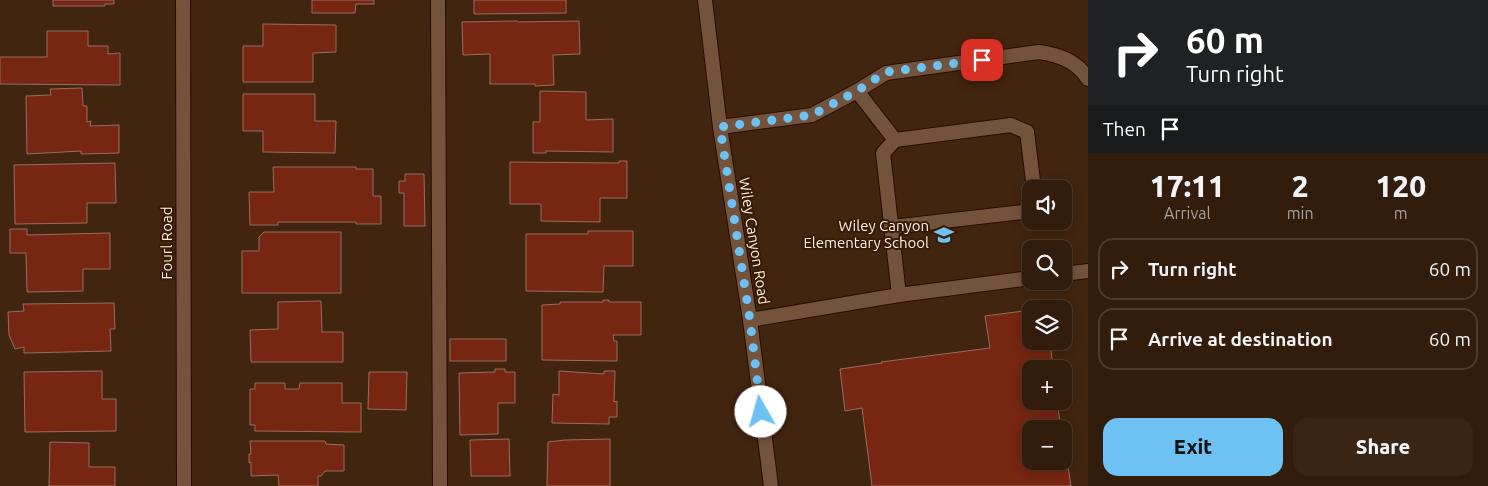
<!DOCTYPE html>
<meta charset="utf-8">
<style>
:root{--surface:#321c0b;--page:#3a2514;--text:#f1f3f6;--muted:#a8a19d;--line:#4d3a2c;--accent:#6dc2f3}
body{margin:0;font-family:Ubuntu,sans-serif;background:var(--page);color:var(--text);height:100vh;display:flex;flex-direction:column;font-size:19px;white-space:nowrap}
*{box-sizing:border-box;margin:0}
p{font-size:16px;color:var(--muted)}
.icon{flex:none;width:28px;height:28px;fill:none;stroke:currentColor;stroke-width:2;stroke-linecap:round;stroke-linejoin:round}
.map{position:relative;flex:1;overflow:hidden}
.side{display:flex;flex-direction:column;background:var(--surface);width:400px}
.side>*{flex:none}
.top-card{background:#202124;color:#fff;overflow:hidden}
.fabs{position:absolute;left:1022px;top:180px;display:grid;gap:10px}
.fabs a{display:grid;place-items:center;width:50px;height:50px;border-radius:10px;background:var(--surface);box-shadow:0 2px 12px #0003,0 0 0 1px var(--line);font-size:25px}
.pin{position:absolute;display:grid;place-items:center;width:42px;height:42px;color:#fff;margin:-21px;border-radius:10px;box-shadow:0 2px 8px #0006}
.me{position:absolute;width:55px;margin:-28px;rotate:353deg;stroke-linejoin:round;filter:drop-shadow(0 0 4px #0008)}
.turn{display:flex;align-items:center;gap:18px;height:105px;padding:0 15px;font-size:22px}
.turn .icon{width:65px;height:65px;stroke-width:2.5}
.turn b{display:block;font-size:35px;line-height:42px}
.then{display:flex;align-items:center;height:48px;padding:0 15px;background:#0003;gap:10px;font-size:19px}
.eta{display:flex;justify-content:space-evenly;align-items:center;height:85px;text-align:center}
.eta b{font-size:30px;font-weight:800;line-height:35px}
.primary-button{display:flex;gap:10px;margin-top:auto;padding:10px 15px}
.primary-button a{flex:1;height:58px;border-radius:15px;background:var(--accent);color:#111;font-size:20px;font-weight:800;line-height:58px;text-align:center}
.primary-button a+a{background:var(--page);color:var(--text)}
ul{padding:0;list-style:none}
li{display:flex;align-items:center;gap:15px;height:62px;margin:0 10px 8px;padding:0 5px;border:2px solid var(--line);border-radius:15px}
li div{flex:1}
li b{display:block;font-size:19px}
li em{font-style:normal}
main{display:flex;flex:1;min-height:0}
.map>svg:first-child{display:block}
</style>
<main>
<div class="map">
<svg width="1088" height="486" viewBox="0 0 1088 486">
<rect width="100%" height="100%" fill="#42250f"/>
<path fill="#772611" stroke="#966d62" d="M 53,0 L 114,0 L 114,4 L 105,4 L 105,6 L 53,6 Z
M 312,0 L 374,0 L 374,4 L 356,4 L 355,13 L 312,13 Z
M 474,0 L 566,0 L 566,13 L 474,14 Z
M 517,21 L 518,22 L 579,21 L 580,54 L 553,55 L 554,85 L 535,86 L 535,84 L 490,84 L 490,54 L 463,55 L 462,22 Z
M 263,24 L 336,25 L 336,52 L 313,53 L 313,82 L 243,82 L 243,46 L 263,46 Z
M 47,31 L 88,31 L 88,46 L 108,46 L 108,54 L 120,53 L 120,85 L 0,84 L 0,57 L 47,57 Z
M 82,88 L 83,106 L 87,106 L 87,122 L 91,121 L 90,126 L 119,125 L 119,153 L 81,154 L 81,151 L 27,154 L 26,96 L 51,95 L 50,89 Z
M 540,91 L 586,92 L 586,120 L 613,119 L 613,152 L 546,151 L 546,153 L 533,153 L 533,122 L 540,122 Z
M 243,94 L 315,94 L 315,121 L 336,121 L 335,153 L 263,152 L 263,131 L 243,131 Z
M 619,161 L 627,161 L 627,198 L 600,198 L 600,222 L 541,221 L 541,204 L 510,204 L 510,162 L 619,163 Z
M 115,163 L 116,203 L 87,203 L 87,223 L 15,224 L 14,165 Z
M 273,167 L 356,167 L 356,169 L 373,169 L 373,196 L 381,196 L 381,224 L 356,224 L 356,222 L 278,222 L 278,225 L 250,225 L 249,192 L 274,192 Z
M 405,174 L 424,174 L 425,226 L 404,226 L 404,193 L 399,193 L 399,181 L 405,181 Z
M 10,229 L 27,229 L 27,235 L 110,233 L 110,269 L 83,269 L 83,291 L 27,292 L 26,253 L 10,253 Z
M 588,231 L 633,231 L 633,266 L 604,266 L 603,292 L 526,291 L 526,234 L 588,234 Z
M 264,232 L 341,232 L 341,293 L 242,293 L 242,251 L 259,251 L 259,237 Z
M 603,300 L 609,300 L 609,302 L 641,302 L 641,335 L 613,335 L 614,341 L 617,341 L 617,361 L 542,360 L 542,305 L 560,304 L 560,302 L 603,302 Z
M 321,301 L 322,332 L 343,332 L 343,362 L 251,362 L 250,330 L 278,329 L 278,302 Z
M 114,303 L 115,329 L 110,329 L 111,351 L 24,353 L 24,347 L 15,349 L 9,335 L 8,312 L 24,311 L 23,304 Z
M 1031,310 L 1031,341 L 1050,341 L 1053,369 L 1031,369 L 1031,401 L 1057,401 L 1061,429 L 1031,429 L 1031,461 L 1064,461 L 1064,445 L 1065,445 L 1071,486 L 872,486 L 862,408 L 845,411 L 840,369 L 882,363 L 881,362 L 990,348 L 985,316 Z
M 450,339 L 506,339 L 506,361 L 450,361 Z
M 495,369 L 505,369 L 505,372 L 515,372 L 515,403 L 498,403 L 498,434 L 460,435 L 459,373 L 495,372 Z
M 102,371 L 102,399 L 116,399 L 116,431 L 25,432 L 24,372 Z
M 559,371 L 604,374 L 604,371 L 615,371 L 614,402 L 617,401 L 617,417 L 609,417 L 609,424 L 552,423 L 553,394 L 559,395 Z
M 369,372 L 407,372 L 406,410 L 368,409 Z
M 255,383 L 285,383 L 285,389 L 299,389 L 300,383 L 342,383 L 342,403 L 361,403 L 361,432 L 255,431 L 255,425 L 250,425 L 250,389 L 255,389 Z
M 509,439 L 510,476 L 471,476 L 470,440 Z
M 610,439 L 610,486 L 547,486 L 548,442 L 565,440 Z
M 250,441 L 325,441 L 326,444 L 344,445 L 344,471 L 325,471 L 321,476 L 318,476 L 318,486 L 279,486 L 278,475 L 251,476 L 251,462 L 249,463 L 249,454 L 251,454 Z
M 50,442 L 89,443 L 89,467 L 115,467 L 115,486 L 49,486 Z"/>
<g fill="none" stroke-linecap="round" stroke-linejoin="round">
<defs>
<path id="service" d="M 438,0 L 440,486
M 857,91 L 886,73 L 1039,52 C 1059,55 1077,61 1088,79
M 720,127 L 812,115 L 857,91 L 895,140
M 892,227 L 1023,212 L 1031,205
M 1064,274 L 1088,271
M 899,295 L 883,153 L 895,140 L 1011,125 L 1027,132 L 1034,189
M 750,320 L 899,295 L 1031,278"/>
<path id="minor" d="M 183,0 L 184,486"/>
<path id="tertiary" d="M 705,0 L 720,127 L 750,320 L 771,486"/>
</defs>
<use href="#service" stroke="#280c00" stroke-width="16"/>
<use href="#minor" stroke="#280c00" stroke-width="16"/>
<use href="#tertiary" stroke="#280c00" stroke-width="16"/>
<use href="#service" stroke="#74533c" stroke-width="14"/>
<use href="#minor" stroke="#74533c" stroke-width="14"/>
<use href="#tertiary" stroke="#74533c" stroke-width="14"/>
</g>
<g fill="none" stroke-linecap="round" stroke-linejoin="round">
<path stroke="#6dc2f3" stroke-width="9" stroke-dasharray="0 16.2" d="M 761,412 L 750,320 L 720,127 L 812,115 L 857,91 L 886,72 L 982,60"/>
</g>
<defs>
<symbol id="school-bare" viewBox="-9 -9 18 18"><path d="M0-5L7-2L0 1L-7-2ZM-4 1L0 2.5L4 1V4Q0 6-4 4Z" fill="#6dc2f3" stroke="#371b05" stroke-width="2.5" paint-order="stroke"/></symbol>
</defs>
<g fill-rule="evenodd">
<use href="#school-bare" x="930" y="221" width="28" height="28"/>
</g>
<g text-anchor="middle" stroke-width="4" stroke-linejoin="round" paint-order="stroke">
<g font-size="15" fill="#feeee4" stroke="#371b05" text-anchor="end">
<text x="929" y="231">Wiley Canyon<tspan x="929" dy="17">Elementary School</tspan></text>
</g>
<g font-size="15" fill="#feeee4" stroke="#371b05">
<text transform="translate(754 241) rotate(81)" y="5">Wiley Canyon Road</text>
<text transform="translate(167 243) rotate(-90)" y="5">Fourl Road</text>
</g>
</g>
</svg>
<div class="fabs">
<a><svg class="icon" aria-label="sound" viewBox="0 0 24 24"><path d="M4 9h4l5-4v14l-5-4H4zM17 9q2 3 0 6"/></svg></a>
<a><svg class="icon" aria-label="search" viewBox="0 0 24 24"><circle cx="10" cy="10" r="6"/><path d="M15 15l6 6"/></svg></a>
<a><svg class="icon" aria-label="layers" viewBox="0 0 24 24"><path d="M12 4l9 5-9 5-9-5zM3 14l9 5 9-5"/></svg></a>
<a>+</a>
<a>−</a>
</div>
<div class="pin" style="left:982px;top:60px;background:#d93025"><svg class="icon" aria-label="arrive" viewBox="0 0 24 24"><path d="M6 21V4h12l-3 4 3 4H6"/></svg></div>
<svg class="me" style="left:761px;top:412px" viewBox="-20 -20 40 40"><circle r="19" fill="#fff"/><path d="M0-13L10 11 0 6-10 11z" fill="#6dc2f3"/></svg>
</div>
<section class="side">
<div class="top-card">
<div class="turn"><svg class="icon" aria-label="right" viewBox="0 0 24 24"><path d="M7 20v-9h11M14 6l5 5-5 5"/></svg><div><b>60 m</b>Turn right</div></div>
<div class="then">Then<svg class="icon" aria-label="arrive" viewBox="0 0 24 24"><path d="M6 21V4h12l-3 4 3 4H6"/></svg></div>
</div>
<div class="eta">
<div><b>17:11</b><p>Arrival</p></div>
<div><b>2</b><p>min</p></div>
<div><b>120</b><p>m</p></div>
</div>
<ul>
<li><svg class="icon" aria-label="right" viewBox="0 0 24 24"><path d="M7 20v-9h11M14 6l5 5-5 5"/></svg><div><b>Turn right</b></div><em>60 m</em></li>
<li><svg class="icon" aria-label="arrive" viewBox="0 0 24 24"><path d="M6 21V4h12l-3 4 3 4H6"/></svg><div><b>Arrive at destination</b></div><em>60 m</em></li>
</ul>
<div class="primary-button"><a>Exit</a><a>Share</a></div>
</section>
</main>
